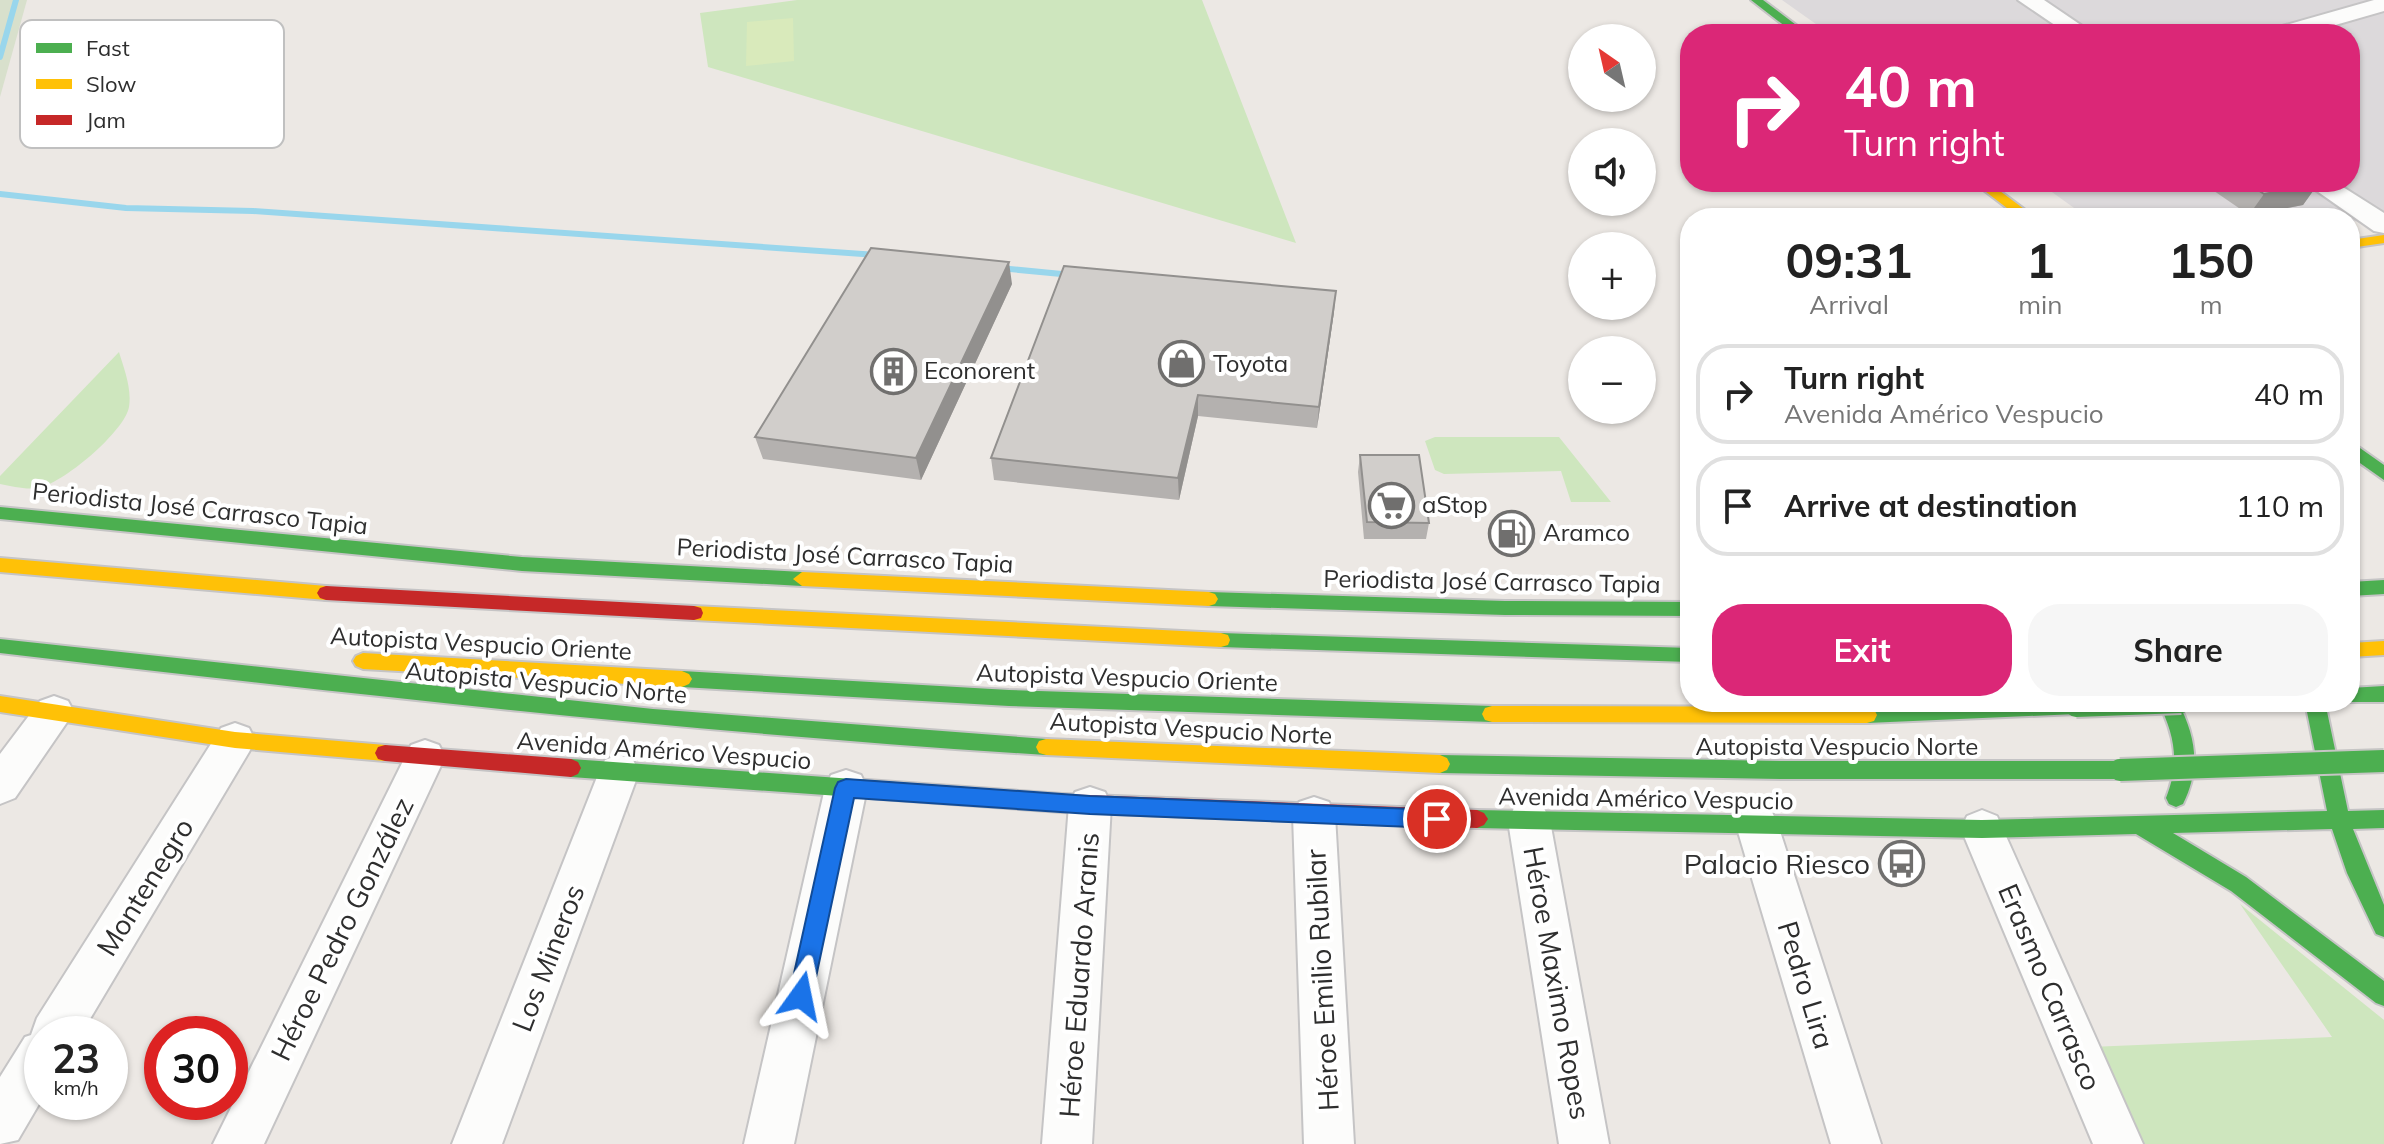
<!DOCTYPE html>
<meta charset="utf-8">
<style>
:root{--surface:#fff;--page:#f6f6f6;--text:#222;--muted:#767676;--line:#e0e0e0;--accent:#db2777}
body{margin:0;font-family:Mulish,sans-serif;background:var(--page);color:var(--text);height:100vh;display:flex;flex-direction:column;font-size:30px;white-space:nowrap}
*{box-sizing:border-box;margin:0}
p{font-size:26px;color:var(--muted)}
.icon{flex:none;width:44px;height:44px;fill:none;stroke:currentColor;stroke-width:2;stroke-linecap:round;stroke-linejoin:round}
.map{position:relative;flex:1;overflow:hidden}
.sheet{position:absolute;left:1680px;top:208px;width:680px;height:504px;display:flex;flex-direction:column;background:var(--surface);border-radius:32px;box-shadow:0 2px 6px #0004}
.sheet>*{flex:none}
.guide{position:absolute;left:1680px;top:24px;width:680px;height:168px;border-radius:32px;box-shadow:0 2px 6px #0004;background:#db2777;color:#fff;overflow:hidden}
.needle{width:52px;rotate:326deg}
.controls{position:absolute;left:1568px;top:24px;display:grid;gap:16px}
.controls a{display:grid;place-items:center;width:88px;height:88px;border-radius:50%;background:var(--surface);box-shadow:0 2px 6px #0004;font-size:40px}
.speed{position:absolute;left:24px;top:1016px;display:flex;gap:16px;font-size:40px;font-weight:700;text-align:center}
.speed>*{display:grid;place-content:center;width:104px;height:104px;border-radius:50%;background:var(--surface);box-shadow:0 2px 6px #0004;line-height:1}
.speed small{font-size:20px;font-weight:400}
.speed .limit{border:12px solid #d22;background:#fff;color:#111}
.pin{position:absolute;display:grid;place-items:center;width:68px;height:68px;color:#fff;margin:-34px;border:4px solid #fff;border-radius:50%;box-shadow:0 2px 8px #0007}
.me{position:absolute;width:88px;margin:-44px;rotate:12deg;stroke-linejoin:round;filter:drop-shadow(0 0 6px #0008)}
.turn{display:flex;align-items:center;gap:28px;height:168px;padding:0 32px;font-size:36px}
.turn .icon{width:104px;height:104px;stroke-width:2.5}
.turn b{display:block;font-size:56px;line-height:68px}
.eta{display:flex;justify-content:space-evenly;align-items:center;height:136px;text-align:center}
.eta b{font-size:48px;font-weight:700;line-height:56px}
.action{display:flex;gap:16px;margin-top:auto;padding:16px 32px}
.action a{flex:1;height:92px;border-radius:32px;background:var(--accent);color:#fff;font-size:32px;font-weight:700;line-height:92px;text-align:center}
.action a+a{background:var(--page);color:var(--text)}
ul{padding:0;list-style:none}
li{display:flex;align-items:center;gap:24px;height:100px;margin:0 16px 12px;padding:0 16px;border:4px solid var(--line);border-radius:32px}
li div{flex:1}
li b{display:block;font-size:30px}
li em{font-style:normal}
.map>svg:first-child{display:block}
</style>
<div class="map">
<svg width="2384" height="1144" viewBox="0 0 2384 1144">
<rect width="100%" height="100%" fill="#ece8e4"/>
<path fill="#dcd9db" d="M 1782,0 L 2384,0 L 2384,218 L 2350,222 L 2350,218 L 2088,218 L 2038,182 L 2350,182 L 2350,34 L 1830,34 Z"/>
<path fill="#cee6be" d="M 797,0 L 1202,0 L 1296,243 L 708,67 L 700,13 Z
M 119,352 C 124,369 132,388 129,407 C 125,431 62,485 37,488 C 26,490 12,486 0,484 L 0,476 Z
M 1435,437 L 1559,437 L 1611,502 L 1571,502 L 1561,471 L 1444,474 L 1435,470 L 1425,441 Z
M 2240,904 L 2384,1020 L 2384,1144 L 2135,1144 L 2090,1047 L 2332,1037 Z"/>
<path fill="#d8e0cc" d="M 0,0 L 27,0 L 0,97 Z"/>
<path fill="#d9eabb" d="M 793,18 L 794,61 L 746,66 L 747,22 Z"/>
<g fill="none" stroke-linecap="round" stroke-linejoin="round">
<path stroke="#99d6ec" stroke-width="6" d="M 0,57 L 16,0
M 0,194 L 126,208 L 253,211 L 877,255
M 999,268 L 1072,275"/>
<defs>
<path id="street" d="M 2018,0 L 2044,0 L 2094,34 L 2068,34 Z
M 2374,0 L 2384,0 L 2384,11 L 2304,34 L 2269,34 L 2272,29 Z
M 2304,182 L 2335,182 L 2384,213 L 2384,233 L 2374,231 Z
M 54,696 L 68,701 L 74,712 L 15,798 L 0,804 L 0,754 L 40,701 Z
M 235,723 L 249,728 L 255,740 L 249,752 L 81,1034 L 42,1034 L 42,1099 L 18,1140 L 0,1144 L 0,1077 L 25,1037 L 31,1035 L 37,1018 L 221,728 Z
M 425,740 L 439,745 L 445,757 L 264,1144 L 213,1144 L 411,745 Z
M 619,755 L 633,760 L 639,772 L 502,1144 L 452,1144 L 599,772 L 605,760 Z
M 846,770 L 861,775 L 867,788 L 794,1144 L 744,1144 L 825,788 L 831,775 Z
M 1090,787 L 1105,792 L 1111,805 L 1092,1144 L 1042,1144 L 1069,805 L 1075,792 Z
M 1314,797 L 1329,802 L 1335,815 L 1354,1144 L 1304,1144 L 1293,815 L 1299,802 Z
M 1529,803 L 1544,808 L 1550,821 L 1609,1144 L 1559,1144 L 1508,821 L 1514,808 Z
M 1757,807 L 1772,812 L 1778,825 L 1881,1144 L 1831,1144 L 1736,825 L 1742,812 Z
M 1982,810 L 1997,816 L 2143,1144 L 2093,1144 L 1961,829 L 1967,816 Z"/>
<path id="fast" d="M 1751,0 L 1763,0 L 1808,34 L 1795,34 Z
M 2350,441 L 2384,465 L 2384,480 L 2350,456 Z
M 0,507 L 522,557 L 802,572 L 811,579 L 802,586 L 522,571 L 0,519 Z
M 2384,580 L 2384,594 L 2350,596 L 2350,582 Z
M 1209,592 L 1505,601 L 1690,602 L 1690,616 L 1505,615 L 1209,606 L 1203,604 L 1200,599 L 1203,594 Z
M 1221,633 L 1690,648 L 1690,662 L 1221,647 L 1214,645 L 1212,640 L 1214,635 Z
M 0,639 L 653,709 L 1046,739 L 1053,741 L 1056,747 L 1053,753 L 1046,755 C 696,733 348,694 0,653 Z
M 682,671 L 1009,690 L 1492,706 L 1499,708 L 1502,714 L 1499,720 L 1492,722 L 1009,706 L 682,687 L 675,684 L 672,679 L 675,674 Z
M 2384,686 L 2384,702 L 2344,702 L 2350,702 L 2350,688 Z
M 1982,702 L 2084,702 L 2086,706 L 2083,712 L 2076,714 L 1867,723 L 1860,721 L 1857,715 L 1860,709 L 1867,707 Z
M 2158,702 L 2178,702 C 2196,737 2201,768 2183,804 L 2176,807 L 2169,804 L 2166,798 C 2180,763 2175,735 2158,702 Z
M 2305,702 L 2325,702 L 2348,811 L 2384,810 L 2384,828 L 2353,829 L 2384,905 L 2384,937 L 2376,934 L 2347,873 L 2332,829 L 2173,833 L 2246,877 L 2384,981 L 2384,1006 L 2376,1003 L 2231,891 L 2136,834 L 1982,838 L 1477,828 L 1470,825 L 1466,819 L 1470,813 L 1477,810 L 1982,820 L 2327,811 Z
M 1440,755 L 1784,761 L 2120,761 L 2127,764 L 2130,770 L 2127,776 L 2120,779 L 1784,779 L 1440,773 L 1433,770 L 1430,764 L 1433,758 Z
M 571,759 L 1062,794 L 1069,797 L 1072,803 L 1069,809 L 1062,812 L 571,777 L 564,774 L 561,768 L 564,762 Z"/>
<path id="slow" d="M 1973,182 L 1988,182 L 2036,218 L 2020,218 Z
M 2384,235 L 2384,243 L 2350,248 L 2350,240 Z
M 0,558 L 326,586 L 332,588 L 335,593 L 332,598 L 326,600 L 0,572 Z
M 802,572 L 1209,592 L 1215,594 L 1218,599 L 1215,604 L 1209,606 L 802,586 L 793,579 Z
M 694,606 L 1221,633 L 1228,635 L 1230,640 L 1228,645 L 1221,647 L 694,620 L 687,618 L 685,613 L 687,608 Z
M 2384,641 L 2384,655 L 2350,657 L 2350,643 Z
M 363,653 L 682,671 L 689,674 L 692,679 L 689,684 L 682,687 L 363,669 L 356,666 L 353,661 L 356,656 Z
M 0,696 L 235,732 L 385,745 L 392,747 L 395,753 L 392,759 L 385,761 L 235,748 L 0,712 Z
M 1492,706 L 1867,707 L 1874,709 L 1877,715 L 1874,721 L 1867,723 L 1492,722 L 1485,720 L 1482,714 L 1485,708 Z
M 1046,739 L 1440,755 L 1447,758 L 1450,764 L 1447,770 L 1440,773 L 1046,755 L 1039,753 L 1036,747 L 1039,741 Z"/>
<path id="jam" d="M 326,586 L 694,606 L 701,608 L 703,613 L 701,618 L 694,620 L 326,600 L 320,598 L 317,593 L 320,588 Z
M 385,745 L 571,759 L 578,762 L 581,768 L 578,774 L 571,777 L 385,761 L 378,759 L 375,753 L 378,747 Z
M 1062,794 L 1477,810 L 1484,813 L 1488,819 L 1484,825 L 1477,828 L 1062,812 L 1055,809 L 1052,803 L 1055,797 Z"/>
</defs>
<use href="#street" stroke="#c5c4c5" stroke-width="4"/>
<use href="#fast" stroke="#c5c4c5" stroke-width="4"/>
<use href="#slow" stroke="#c5c4c5" stroke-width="4"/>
<use href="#jam" stroke="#c5c4c5" stroke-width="4"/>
<use href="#street" fill="#fcfcfb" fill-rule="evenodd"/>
<use href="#fast" fill="#4caf50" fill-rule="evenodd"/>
<use href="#slow" fill="#ffc107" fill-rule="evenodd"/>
<use href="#jam" fill="#c62828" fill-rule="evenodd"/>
<defs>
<path id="fast-bridge" d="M 2076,706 L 2181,702
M 2120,770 L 2384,761"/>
</defs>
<use href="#fast-bridge" stroke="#c6c5c4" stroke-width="26" stroke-linecap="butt"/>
<use href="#fast-bridge" stroke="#4caf50" stroke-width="22"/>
</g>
<path fill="#b4b1af" d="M 2201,182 L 2315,182 L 2318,184 L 2303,205 L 2249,215 Z
M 1012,284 L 921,480 L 763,459 L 755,437 Z
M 1334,312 L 1317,428 L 1198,416 L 1179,500 L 994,480 L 991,458 Z
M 1360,455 L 1429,523 L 1426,539 L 1364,539 L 1358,472 Z"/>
<path fill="#92908e" d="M 2318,184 L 2303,205 L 2249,215 L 2264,194 Z
M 1009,262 L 1012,284 L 921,480 L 916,458 Z
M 1336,291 L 1334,312 L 1317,428 L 1319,407 Z
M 1198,395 L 1198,416 L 1179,500 L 1178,478 Z"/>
<path fill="#d1cecb" stroke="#92908e" stroke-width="2" d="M 2246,182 L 2315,182 L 2318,184 L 2264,194 Z
M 871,248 L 1009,262 L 916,458 L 755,437 Z
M 1064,266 L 1336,291 L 1319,407 L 1198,395 L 1178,478 L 991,458 Z
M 1360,455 L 1419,455 L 1429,523 L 1367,522 Z"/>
<path fill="#1a73e8" stroke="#114b97" stroke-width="2" d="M 846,779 L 1090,796 L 1437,810 L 1445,812 L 1448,819 L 1445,825 L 1437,828 L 1090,814 L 854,798 L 812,996 L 809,1004 L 801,1007 L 792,1004 L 789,996 L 835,788 L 838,782 Z"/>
<defs>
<symbol id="shop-ring" viewBox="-11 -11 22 22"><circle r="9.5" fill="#fff" stroke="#706f6e" stroke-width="1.5"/><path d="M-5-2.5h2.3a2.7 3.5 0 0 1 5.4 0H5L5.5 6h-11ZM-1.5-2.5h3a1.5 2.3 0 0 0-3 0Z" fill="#706f6e"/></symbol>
<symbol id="building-ring" viewBox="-11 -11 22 22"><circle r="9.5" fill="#fff" stroke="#706f6e" stroke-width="1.5"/><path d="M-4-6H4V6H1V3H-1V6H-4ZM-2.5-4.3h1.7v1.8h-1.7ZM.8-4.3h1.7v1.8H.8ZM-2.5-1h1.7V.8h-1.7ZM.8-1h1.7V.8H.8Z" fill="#706f6e"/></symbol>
<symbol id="supermarket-ring" viewBox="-11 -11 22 22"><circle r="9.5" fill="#fff" stroke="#706f6e" stroke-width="1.5"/><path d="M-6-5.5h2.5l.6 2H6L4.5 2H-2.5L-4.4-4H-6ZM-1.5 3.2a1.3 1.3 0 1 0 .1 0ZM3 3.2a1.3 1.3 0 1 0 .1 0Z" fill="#706f6e"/></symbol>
<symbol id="fuel-ring" viewBox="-11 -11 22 22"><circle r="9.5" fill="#fff" stroke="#706f6e" stroke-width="1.5"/><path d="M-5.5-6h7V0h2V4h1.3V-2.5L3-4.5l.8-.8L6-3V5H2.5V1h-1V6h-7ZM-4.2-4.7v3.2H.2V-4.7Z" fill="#706f6e"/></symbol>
<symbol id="bus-ring" viewBox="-11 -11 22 22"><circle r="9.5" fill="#fff" stroke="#706f6e" stroke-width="1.5"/><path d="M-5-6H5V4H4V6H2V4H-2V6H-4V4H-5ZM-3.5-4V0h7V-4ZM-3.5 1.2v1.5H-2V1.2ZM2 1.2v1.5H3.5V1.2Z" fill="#706f6e"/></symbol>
</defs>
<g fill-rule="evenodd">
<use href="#shop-ring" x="1156" y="338" width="51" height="51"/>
<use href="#building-ring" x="868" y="346" width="51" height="51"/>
<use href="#supermarket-ring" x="1366" y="480" width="51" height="51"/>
<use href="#fuel-ring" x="1486" y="508" width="51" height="51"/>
<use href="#bus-ring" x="1876" y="838" width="51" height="51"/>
</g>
<g text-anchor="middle" stroke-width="8" stroke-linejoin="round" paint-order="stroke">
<g font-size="24" fill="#2e2e2e" stroke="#fff" text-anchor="start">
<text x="1213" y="372">Toyota</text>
<text x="924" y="379">Econorent</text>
<text x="1422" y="513">aStop</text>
<text x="1543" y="541">Aramco</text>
</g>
<g font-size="24" fill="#2e2e2e" stroke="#fff">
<text transform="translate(200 509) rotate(6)" y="8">Periodista José Carrasco Tapia</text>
<text transform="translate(845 556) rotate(3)" y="8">Periodista José Carrasco Tapia</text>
<text transform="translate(1492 582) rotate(1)" y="8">Periodista José Carrasco Tapia</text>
<text transform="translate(481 644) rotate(3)" y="8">Autopista Vespucio Oriente</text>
<text transform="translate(1127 678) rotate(2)" y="8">Autopista Vespucio Oriente</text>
<text transform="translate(546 683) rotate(5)" y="8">Autopista Vespucio Norte</text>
<text transform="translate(1191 729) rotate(3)" y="8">Autopista Vespucio Norte</text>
<text x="1837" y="755">Autopista Vespucio Norte</text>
<text transform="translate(664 751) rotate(4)" y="8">Avenida Américo Vespucio</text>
<text transform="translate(1646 799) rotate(1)" y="8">Avenida Américo Vespucio</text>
</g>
<g font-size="28" fill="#2e2e2e" stroke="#fff" text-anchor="end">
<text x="1870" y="874">Palacio Riesco</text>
</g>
<g font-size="28" fill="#2e2e2e" stroke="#fff">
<text transform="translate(145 887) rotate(-58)" y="10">Montenegro</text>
<text transform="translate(342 929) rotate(-64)" y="10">Héroe Pedro González</text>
<text transform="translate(548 958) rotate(-69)" y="10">Los Mineros</text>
<text transform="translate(1079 975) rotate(-86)" y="10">Héroe Eduardo Aranis</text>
<text transform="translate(1322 980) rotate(-93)" y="10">Héroe Emilio Rubilar</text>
<text transform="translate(1557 983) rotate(80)" y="10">Héroe Maximo Ropes</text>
<text transform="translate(1806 985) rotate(73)" y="10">Pedro Lira</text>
<text transform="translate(2050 987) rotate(67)" y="10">Erasmo Carrasco</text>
</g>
</g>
<rect x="20" y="20" width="264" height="128" rx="12" fill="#fff" stroke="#c0c0c0" stroke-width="2"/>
<rect x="36" y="43" width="36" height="10" fill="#4caf50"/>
<rect x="36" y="79" width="36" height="10" fill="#ffc107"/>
<rect x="36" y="115" width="36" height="10" fill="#c62828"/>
<g font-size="22" fill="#2e2e2e">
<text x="86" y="56">Fast</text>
<text x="86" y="92">Slow</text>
<text x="86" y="128">Jam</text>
</g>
</svg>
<div class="controls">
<a><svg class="needle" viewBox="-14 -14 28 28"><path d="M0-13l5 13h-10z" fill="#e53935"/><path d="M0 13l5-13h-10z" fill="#767676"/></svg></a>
<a><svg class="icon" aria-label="sound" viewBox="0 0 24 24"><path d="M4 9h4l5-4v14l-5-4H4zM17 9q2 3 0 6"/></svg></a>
<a>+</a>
<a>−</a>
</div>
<div class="speed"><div>23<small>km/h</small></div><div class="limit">30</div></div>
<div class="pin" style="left:1437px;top:819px;background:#d93025"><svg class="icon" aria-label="arrive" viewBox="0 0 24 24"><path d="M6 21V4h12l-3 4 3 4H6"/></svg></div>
<svg class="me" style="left:801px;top:996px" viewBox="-20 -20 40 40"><path d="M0-17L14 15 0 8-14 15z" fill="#1a73e8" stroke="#fff" stroke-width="4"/></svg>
<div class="guide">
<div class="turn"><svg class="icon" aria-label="right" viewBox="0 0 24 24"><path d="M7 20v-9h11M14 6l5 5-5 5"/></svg><div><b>40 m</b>Turn right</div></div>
</div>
<section class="sheet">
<div class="eta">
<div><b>09:31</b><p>Arrival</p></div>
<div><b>1</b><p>min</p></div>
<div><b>150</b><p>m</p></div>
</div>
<ul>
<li><svg class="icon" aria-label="right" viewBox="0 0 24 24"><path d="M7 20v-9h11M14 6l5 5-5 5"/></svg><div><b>Turn right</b><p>Avenida Américo Vespucio</p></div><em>40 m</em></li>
<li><svg class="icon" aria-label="arrive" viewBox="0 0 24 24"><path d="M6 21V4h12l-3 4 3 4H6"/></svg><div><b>Arrive at destination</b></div><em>110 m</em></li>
</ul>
<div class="action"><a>Exit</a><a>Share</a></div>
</section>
</div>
